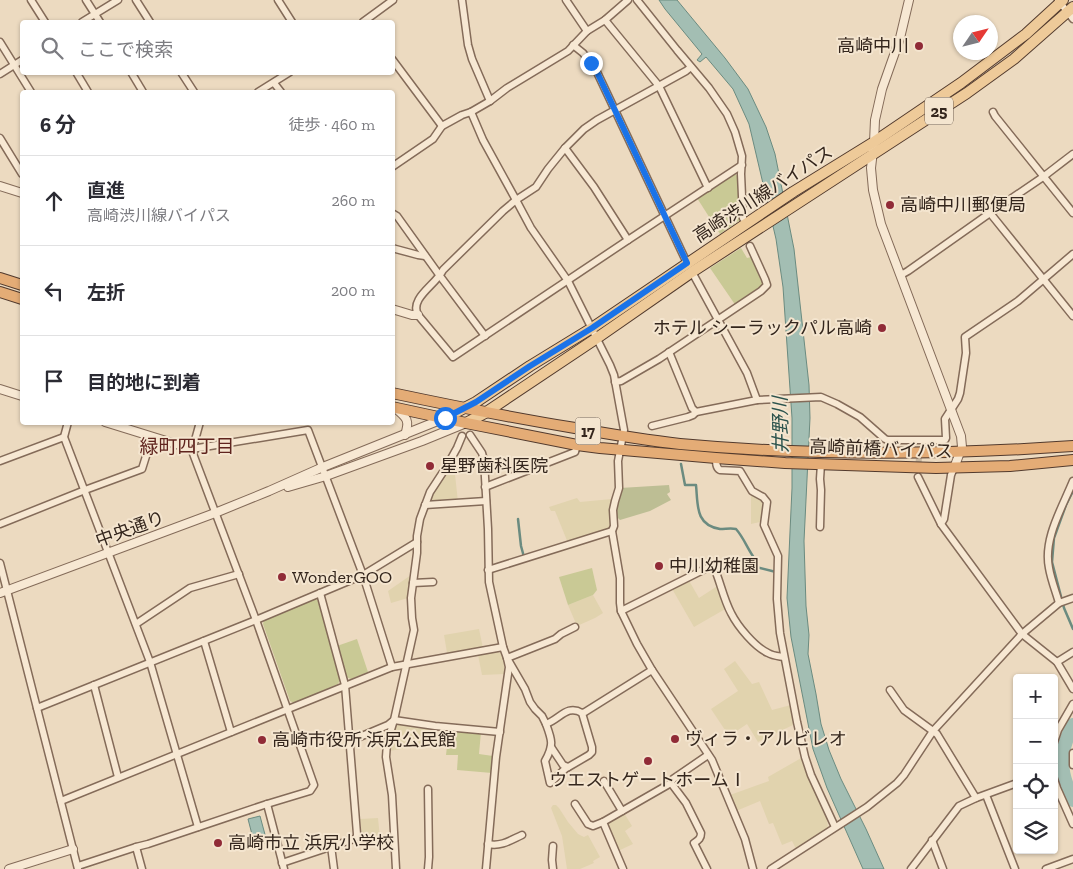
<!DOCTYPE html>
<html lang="ja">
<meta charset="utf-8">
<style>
body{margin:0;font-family:"Zilla Slab","Noto Sans JP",serif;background:#f2f2f3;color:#2b2b33}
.controls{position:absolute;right:15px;bottom:15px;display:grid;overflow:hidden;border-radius:5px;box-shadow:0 1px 4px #0004}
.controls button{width:45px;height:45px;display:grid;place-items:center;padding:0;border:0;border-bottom:1px solid #e1e1e2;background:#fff;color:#2b2b33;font:25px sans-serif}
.compass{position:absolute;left:953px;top:15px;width:45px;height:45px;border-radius:50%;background:#fff;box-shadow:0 1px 4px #0004;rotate:55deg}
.stop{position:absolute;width:15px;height:15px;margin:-11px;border:4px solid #1a73e8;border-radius:50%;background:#fff}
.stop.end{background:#1a73e8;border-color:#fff;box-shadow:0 1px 5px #0008}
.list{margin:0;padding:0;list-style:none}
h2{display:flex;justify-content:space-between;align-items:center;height:65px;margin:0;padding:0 20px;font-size:21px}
h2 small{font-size:16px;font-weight:400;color:#7c7c81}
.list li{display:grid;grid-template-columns:32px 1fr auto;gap:15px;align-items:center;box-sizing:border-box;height:90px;padding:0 20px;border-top:1px solid #e1e1e2}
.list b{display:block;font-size:19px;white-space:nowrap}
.list p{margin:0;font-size:16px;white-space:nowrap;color:#7c7c81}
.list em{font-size:16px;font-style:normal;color:#7c7c81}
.icon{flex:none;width:28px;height:28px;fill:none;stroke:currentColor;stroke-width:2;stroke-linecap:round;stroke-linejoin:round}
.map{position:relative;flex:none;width:1073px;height:869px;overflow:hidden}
.search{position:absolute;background:#fff;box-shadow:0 1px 4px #0004;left:20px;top:20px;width:375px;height:55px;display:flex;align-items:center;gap:12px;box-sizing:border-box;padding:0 18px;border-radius:5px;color:#7c7c81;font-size:19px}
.panel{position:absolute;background:#fff;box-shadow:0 1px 4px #0004;left:20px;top:90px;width:375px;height:335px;border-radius:5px}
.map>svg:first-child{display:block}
</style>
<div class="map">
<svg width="1073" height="869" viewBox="0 0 1073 869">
<rect width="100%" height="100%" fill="#ecdac0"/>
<!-- farmland -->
<g fill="#e1d3ae">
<polygon points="455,474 458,502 428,504 435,487 444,475"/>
<polygon points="751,494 763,500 765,503 760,522 751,524"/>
<polygon points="577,498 580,502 612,499 611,515 612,524 609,530 568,543 555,511 551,511 549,507"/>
<polygon points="411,575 408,598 391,603 388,591"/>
<polygon points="688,579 699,598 719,585 727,608 694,627 671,587"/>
<polygon points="593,595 603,613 595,618 577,626 568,605"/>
<polygon points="479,629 483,648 447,653 444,635"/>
<polygon points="498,652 502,654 503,659 505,674 482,675 478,655"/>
<polygon points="735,661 752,684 759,682 772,710 791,705 795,724 758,742 747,724 729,736 711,709 738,691 724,669"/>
<polygon points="398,723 429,727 427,745 389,751 391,740 396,724"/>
<polygon points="803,757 810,776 827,818 828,829 796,849 792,841 782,845 773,823 769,824 760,801 736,811 730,797 730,795 769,781 768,777"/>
<polygon points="553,805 556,805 559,808 568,822 578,834 584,837 588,835 600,857 593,861 594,863 580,869 567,869 562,836 551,808"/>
<polygon points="624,813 632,826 625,831 633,844 618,851 607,827 607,823"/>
<polygon points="378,818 380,838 362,840 360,819"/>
</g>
<!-- green -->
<g fill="#c9c995">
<polygon points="734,174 738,176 740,220 720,234 697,198"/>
<polygon points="741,248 747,258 751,257 763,285 759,290 736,306 710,268"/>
<polygon points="592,568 597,590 593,595 568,605 559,577"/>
<polygon points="315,598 318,601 340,680 338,684 294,703 290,701 263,624 264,620"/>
<polygon points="357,639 368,672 351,679 346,677 337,646"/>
<polygon points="449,729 481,732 479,754 493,756 492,773 457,770 458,755 446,755"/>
</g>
<!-- cemetery -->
<polygon fill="#bdbe94" points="669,485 670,492 667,494 671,500 650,511 620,520 615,515 616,502 620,488"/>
<!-- water -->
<g fill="#a3beb3" stroke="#6b8b80">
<polygon points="659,0 677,0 725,58 748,89 766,127 775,154 794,249 809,385 810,418 804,541 806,606 809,635 808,654 816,694 821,724 829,750 841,779 866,829 884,869 863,869 827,788 813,749 791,637 787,598 792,488 792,418 783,287 776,239 749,124 733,89 706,57 700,62 697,60 702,54 665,9"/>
<polygon points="260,816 267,842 255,846 248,819"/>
</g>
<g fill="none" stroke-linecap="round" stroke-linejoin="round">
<!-- stream -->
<g stroke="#6b8b80" stroke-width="2.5">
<path d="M681,464l4,21h11c2,20 -1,40 24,44 6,0 11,-1 16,0 8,9 12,21 19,30l-3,7 24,6"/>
<polyline points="1073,491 1066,505 1054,538 1052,562 1064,608 1073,629"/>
<polyline points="518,519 521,546 524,557"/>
</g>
<!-- river -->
<path stroke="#a3beb3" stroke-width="14" d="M1073,725c-15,29 -14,46 0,75"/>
<!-- minor-tunnel -->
<polyline stroke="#c7b69f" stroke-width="6" stroke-dasharray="6 3" stroke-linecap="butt" points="918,471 920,443"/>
<!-- minor casing -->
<g stroke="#846b59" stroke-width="9">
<g id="minor">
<polyline points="31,0 45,22"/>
<polyline points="86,0 100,22"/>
<polyline points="136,0 150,22"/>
<polyline points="278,0 292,22"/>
<polyline points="462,0 468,45 472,59 490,101"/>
<polyline points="566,0 587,31"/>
<polyline points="637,0 677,50 709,88 727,114 735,132 742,156 741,174 743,218"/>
<polyline points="1058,0 1073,19"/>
<polyline points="605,20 659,86 708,188"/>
<polyline points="82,22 118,0"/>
<polyline points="363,22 393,0"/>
<polyline points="0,42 31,92"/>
<polyline points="573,45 583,53 596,70 687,263"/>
<polyline points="392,59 442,126 462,115 471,112 490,101 507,88 568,51 587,31 605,20 628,0"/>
<path d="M691,67l-5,4 -89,49 -13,9 -19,19 -17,21 -12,18 -20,13 -13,11 -60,59c-7,15 -34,28 -25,45l35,42 175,-117 114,-75"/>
<polyline points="76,72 88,92"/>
<polyline points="131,72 143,92"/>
<polyline points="181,72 194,92"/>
<polyline points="0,74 22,60"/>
<polyline points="274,83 281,92"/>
<polyline points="258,92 290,72"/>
<polyline points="471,112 483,140 516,200 531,228 568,281 610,365 614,375 624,430 618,461 619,488 615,501 613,510 614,526 612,531 620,578 620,603 621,611 637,644 652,670 712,760 745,839 753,869"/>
<polyline points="993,112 995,116 1073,213"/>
<polyline points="0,138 22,174"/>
<polyline points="565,148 594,187 628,240"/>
<polyline points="392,167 433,139 442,126"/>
<polyline points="392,213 397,216 440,276 485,336"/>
<polyline points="990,213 1073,316"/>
<polyline points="392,248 418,255 425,256"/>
<polyline points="692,272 747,373 757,400"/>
<polyline points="901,275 908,271 990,213 1043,177 1073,154"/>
<polyline points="669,352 692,408 696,412 757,400 821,397 837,404 860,417 885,439 888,440 945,440 946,438 945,419 958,399 960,393 966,353 965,337 1018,301 1073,254"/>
<polyline points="615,382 621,381 659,359 761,291 767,285 765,279 750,246"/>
<polyline points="68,422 64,437 150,662 198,827"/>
<polyline points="652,426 688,417 693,415 696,412"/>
<polyline points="470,435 482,453 484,460 488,529 489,582 503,647 507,658 509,667 496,757 486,869"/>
<polyline points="192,449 308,430 363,575 392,667"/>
<path d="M716,458c0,5 0,10 4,12l20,1 12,20 11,6 4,5 -3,23 14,31 -1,43 3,34 17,89 8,35 6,18 24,52"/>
<polyline points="0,461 64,437"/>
<polyline points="954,468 951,475 944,519 941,524 1022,634 1057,662 1073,689"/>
<polyline points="918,477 941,524"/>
<polyline points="485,487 575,452 577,445"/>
<polyline points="425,505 486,501"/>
<polyline points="0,524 85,490 142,469 152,437"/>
<polyline points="820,527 821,490 820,479 821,464"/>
<polyline points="0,563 78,869"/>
<polyline points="488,570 612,531"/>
<polyline points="413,583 433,582"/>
<path d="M1059,603c-3,-11 -8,-23 -10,-35 -6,-29 13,-60 24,-87"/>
<path d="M621,611l92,-46c7,15 10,33 18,48 7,14 24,34 37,40 5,3 10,3 16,4"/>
<polyline points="136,624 190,588 239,574"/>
<path d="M575,627l-14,7 -6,5 -48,19 18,31 5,13 5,7 7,7 4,8c14,-5 21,-20 36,-11l3,-1 67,-42"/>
<polyline points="204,641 231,732"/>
<polyline points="1057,662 1073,652"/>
<polyline points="94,685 118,777"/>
<polyline points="890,690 904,710 937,734 976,798"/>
<polyline points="37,708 256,620 363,575 417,542"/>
<path d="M546,724c6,16 8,21 -1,37l5,22 15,-14 24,-14 3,-3v-5l-10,-34"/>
<polyline points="350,741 388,725 394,720 435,726 500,732"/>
<polyline points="1054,742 1058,730 1073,704"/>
<polyline points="551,747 563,765 568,767"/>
<polyline points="1073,753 1073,765"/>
<polyline points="1054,779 1057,788 1073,824"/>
<polyline points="604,781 622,811"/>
<polyline points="986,795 1015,869"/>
<polyline points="61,801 392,667 503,647"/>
<polyline points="267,804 284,869"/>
<polyline points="575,804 588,824 593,826 603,822"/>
<polyline points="932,840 943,869"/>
<path d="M488,844c13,3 23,-4 34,-9"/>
<polyline points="331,846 334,869"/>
<polyline points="136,847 142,869"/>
<polyline points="282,863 354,839 357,837 357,834 345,685 320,593"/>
<polyline points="78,866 136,847 148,844 267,804 310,791 314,785 256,620 192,451 200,422"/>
<polyline points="396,869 392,795 386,757 387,743 394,720 414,630 412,618 411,598 417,553 417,536 420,519 430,492 447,466 457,448 462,436"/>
<polyline points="428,869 429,857 428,789"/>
<polyline points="553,869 552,860 553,846"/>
<polyline points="623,869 603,822 671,783"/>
<path d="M707,869l-13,-26c5,-3 7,-5 7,-10l-15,-30 -15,-20 2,-4 35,-24"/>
<polyline points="771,869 867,807 897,783 904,775 933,731 1022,634 1059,603 1073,598"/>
<polyline points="911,869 959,806 976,798 1017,783"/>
<polyline points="1046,869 1073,859"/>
</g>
</g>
<!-- tertiary casing -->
<g stroke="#846b59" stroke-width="10">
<g id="tertiary">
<polyline points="909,0 900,38 882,89 875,120 874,142 871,168 873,190 881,224 961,436 962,447 954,468"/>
<polyline points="0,186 22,193"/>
<polyline points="392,309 412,315 418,315"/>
<polyline points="0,389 22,396"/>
<path d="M395,408c12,10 15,12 10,27"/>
<polyline points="105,422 192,449"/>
<polyline points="288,487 326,476 422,441 466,423"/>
<polyline points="0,593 215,513 269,491 323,467 445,418"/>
<polyline points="9,869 73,849"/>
</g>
</g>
<!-- primary casing -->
<g stroke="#523a2d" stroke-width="12">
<g id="primary">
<polyline points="445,418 476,402 530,366 592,328 793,192 874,142 961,83 1026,34 1063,0"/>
<polyline points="466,423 485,413 597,338 692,272 967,93 1014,59 1073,7"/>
</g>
</g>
<!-- trunk casing -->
<g stroke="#523a2d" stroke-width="12">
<g id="trunk">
<polyline points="0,278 22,285"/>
<polyline points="0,292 22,299"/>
<path d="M392,393c61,13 122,25 183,35 34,6 69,12 105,16 130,12 262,11 393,2"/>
<polyline points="392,407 466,423 577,445 600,448 716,458 785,463 936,468 1010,466 1073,460"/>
</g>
</g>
<!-- minor -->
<use href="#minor" stroke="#f7e8d3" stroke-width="6"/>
<!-- tertiary -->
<use href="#tertiary" stroke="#f7e8d3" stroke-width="8"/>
<!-- primary -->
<use href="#primary" stroke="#eeca99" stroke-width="10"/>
<!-- trunk -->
<use href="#trunk" stroke="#e4ac76" stroke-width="10"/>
</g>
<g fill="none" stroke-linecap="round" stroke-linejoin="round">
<!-- route -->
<polyline stroke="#1a73e8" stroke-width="6" points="445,418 476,402 530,366 592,328 687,263 596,70 591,63"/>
</g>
<!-- markers -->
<g fill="#902b37" stroke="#f4e5cf" stroke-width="2">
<circle cx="919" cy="46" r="5"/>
<circle cx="890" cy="205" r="5"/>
<circle cx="882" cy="328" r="5"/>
<circle cx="430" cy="466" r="5"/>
<circle cx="659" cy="566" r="5"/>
<circle cx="282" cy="577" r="5"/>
<circle cx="675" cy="739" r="5"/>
<circle cx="262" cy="740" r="5"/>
<circle cx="648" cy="761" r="5"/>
<circle cx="218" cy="843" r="5"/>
</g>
<g text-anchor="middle" stroke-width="4" stroke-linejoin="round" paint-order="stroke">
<!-- shield labels -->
<g fill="#f4e5cf" stroke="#6e5f52" stroke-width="1">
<rect x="925" y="97.5" width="28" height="27" rx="4"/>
<rect x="575.5" y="417.5" width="25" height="27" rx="4"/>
</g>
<g font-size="16" font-weight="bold" fill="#34261d">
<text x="939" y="117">25</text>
<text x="588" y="437">17</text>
</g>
<!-- poi labels -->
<g font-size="18" fill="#34261d" stroke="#f4e5cf" text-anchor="start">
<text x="909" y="52" text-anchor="end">高崎中川</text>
<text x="900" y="211">高崎中川郵便局</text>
<text x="872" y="334" text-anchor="end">ホテル シーラックパル高崎</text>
<text x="440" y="472">星野歯科医院</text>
<text x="669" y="572">中川幼稚園</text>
<text x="292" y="583">WonderGOO</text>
<text x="685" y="745">ヴィラ・アルビレオ</text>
<text x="272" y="746">高崎市役所 浜尻公民館</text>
<text x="648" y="786" text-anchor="middle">ウエストゲートホームⅠ</text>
<text x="228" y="849">高崎市立 浜尻小学校</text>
</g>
<!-- street labels -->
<g font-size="18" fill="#34261d" stroke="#f4e5cf">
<text transform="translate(763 194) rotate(-33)" y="6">高崎渋川線バイパス</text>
<text transform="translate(881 449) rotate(2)" y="6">高崎前橋バイパス</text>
<text transform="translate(130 529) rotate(-20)" y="6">中央通り</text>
</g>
<!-- water labels -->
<g font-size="19" font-style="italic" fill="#2c534d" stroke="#f4e5cf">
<text transform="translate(780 425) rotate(-91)" y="7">井野川</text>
</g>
<!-- neighbourhood labels -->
<g font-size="19" fill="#5f241e" stroke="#f4e5cf">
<text x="187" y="453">緑町四丁目</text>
</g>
</g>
</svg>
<div class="controls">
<button>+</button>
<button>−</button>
<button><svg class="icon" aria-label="locate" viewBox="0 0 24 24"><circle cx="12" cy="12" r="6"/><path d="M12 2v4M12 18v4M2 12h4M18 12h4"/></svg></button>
<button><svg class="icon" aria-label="layers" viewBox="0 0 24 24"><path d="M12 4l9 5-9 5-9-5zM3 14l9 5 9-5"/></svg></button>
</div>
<svg class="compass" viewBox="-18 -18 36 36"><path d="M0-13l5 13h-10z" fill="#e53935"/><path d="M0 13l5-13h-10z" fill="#7c7c81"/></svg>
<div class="stop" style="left:445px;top:418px"></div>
<div class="stop end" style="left:591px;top:63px"></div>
<div class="search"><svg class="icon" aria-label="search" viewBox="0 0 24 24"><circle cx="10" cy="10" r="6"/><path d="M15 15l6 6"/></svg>ここで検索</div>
<section class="panel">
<h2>6 分<small>徒歩 · 460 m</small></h2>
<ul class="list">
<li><svg class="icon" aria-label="ahead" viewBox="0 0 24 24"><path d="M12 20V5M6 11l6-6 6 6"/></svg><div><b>直進</b><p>高崎渋川線バイパス</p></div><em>260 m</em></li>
<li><svg class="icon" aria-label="left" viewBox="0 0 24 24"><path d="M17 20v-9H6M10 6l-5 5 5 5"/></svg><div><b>左折</b></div><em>200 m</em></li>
<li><svg class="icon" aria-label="arrive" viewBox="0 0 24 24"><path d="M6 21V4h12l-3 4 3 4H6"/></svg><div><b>目的地に到着</b></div></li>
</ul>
</section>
</div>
